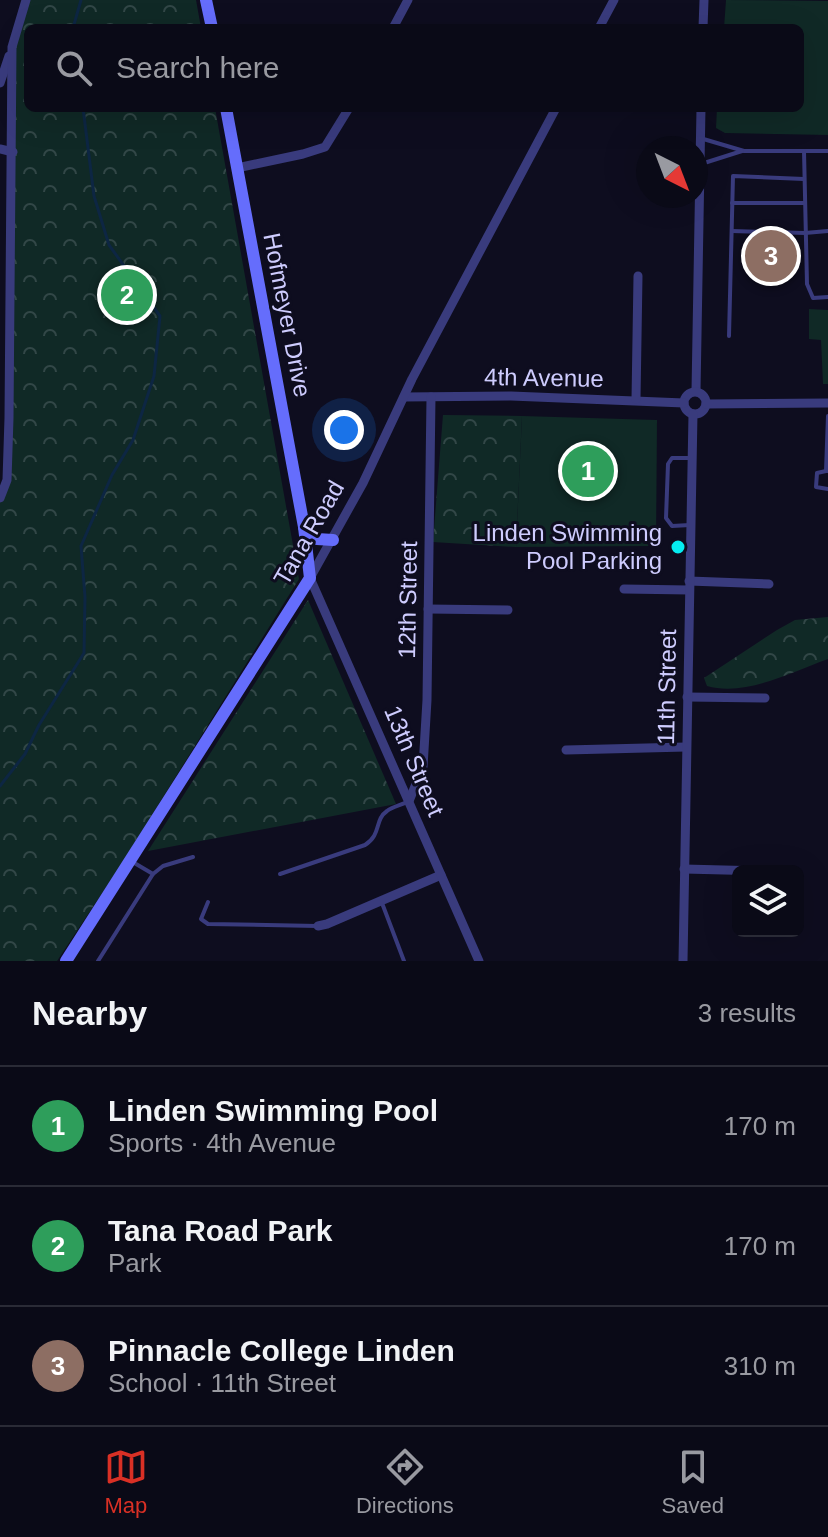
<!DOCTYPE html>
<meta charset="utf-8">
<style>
body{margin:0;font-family:Arial,sans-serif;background:#181824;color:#f1f3f6}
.controls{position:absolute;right:24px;bottom:24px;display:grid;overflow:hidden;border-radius:12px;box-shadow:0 8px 32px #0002}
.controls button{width:72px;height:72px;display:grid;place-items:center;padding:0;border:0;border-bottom:2px solid #2a2b36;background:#0a0a17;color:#f1f3f6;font:40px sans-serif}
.compass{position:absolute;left:636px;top:136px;width:72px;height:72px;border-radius:50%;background:#0a0a17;box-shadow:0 8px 32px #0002;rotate:138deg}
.you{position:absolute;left:344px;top:430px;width:28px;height:28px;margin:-20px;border:6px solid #fff;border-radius:50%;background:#1a73e8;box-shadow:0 0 0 12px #1a73e833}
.badge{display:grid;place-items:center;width:52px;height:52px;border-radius:50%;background:#d93025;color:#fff;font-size:26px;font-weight:700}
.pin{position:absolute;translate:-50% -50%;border:4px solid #fff;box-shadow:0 2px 8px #0006}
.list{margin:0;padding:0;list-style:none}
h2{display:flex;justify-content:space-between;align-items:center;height:104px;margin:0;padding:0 32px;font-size:34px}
h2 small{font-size:26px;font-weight:400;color:#999aa1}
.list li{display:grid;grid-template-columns:52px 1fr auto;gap:24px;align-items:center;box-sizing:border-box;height:120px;padding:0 32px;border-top:2px solid #2a2b36}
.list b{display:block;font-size:30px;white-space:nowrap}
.list p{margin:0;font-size:26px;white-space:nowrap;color:#999aa1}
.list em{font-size:26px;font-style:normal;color:#999aa1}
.icon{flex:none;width:44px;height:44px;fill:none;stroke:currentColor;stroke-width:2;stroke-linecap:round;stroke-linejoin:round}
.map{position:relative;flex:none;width:828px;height:961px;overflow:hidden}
.search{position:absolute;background:#0a0a17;box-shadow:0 8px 32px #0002;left:24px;right:24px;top:24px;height:88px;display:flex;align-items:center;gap:20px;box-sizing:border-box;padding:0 28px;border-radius:12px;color:#999aa1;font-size:30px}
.sheet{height:464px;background:#0a0a17}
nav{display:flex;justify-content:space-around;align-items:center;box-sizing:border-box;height:112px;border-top:2px solid #2a2b36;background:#0a0a17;font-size:22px;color:#999aa1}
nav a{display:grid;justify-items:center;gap:4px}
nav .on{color:#d93025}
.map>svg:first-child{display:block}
</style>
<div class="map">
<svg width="828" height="961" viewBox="0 0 828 961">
<defs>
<pattern id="park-crowns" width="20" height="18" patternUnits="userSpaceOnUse" patternTransform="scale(2)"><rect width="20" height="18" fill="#102926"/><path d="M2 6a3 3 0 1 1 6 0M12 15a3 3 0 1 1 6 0" fill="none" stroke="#324747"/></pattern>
</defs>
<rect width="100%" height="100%" fill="#0e0d1f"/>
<!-- park -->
<g fill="url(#park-crowns)">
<polygon points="25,0 196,0 201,28 28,28 28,108 215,108 299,579 120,866 57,961 0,961 0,491 5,482 8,49"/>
<polygon points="443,415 522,416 516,547 433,542"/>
<polygon points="308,600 396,804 148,851"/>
<path d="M828,617v42c-37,13 -82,38 -121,27l-3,-8 73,-48 18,-10z"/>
</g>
<!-- pitch -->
<g fill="#102926">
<polygon points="726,0 828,1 828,135 725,133 716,128 717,108 800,108 800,28 724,28"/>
<polygon points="809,309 828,310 828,384 823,384 821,340 809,339"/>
<polygon points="522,416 657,420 656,546 516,547"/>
</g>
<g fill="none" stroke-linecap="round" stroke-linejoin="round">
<!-- stream -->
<g stroke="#0d2643" stroke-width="3">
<polyline points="73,28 81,0"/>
<polyline points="0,786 25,754 39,725 84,653 85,597 81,546 112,475 133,440 154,376 160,316 109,245 94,196 83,108"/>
</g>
<!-- lane -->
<g stroke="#393b7d" stroke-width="4">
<polyline points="700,138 744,151 828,151"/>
<polyline points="804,151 807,284 813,298 828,297"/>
<polyline points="701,164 742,151"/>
<polyline points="732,203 804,203"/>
<polyline points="732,231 805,233 828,231"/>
<polyline points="729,336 733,176 804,179"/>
<polyline points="828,416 826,471 828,471"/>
<polyline points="826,471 817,473 816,487 828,489"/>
<polyline points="690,525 672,526 666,518 668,464 672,458 691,458"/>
<polyline points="131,861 153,874"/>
<path d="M280,874l85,-29c17,-11 9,-25 22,-34 5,-4 14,-6 20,-9"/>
<polyline points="208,902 201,919 208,924 318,926"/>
<polyline points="382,903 404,961"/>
<polyline points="98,961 153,874 163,866 193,857"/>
</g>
<!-- street -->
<g stroke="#393b7d" stroke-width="9">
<polyline points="393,28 408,0"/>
<polyline points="599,28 614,0"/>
<polyline points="703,28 704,0"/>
<polyline points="0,83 9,56"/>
<polyline points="0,149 13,152"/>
<polyline points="237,168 303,154 325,147 349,108"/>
<polyline points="696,391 701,108"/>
<circle cx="695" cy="403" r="11"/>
<polyline points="404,397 511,396 684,403"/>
<polyline points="636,399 638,276"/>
<polyline points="706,404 828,403"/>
<polyline points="0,498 7,480 9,418 12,47 26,0"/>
<polyline points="689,581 769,584"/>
<polyline points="624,589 689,590"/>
<polyline points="428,609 508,610"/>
<polyline points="687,697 765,698"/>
<polyline points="566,750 686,747"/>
<polyline points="409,801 423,767 427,700 431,397"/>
<polyline points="684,869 764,871"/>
<polyline points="318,926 327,924 441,875"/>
<polyline points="479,961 310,578 363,483 412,379 556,108"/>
<polyline points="683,961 693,414"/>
</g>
<!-- secondary -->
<g stroke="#656dfc" stroke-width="12">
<polyline points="206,0 212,28"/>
<polyline points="304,527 317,539 333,540"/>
<polyline points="66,961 310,578 304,527 226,108"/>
</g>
</g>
<!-- markers -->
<circle fill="#05ecf1" stroke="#0e0d1f" stroke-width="3" cx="678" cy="547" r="8"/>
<g text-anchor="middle" stroke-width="6" stroke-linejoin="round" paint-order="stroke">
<!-- street labels -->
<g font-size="24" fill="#ceccfe" stroke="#0e0d1f">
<text transform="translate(287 315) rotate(79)" y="8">Hofmeyer Drive</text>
<text transform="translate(544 378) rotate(1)" y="8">4th Avenue</text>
<text transform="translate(309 533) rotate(-60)" y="8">Tana Road</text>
<text transform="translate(408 600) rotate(-89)" y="8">12th Street</text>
<text transform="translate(667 687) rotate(-89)" y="8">11th Street</text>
<text transform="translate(414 761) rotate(67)" y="8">13th Street</text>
</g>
<!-- poi labels -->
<g font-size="24" fill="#ceccfe" stroke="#0e0d1f" text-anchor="end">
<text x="662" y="541">Linden Swimming<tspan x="662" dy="28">Pool Parking</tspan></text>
</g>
</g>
</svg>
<div class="controls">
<button><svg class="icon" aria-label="layers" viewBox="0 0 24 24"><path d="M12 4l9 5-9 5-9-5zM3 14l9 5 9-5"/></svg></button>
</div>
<svg class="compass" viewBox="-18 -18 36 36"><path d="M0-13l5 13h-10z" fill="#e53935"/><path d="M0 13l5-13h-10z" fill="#999aa1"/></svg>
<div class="you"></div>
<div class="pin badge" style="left:588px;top:471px;background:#2e9e5b">1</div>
<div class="pin badge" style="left:127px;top:295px;background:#2e9e5b">2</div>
<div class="pin badge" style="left:771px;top:256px;background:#8d6e63">3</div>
<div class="search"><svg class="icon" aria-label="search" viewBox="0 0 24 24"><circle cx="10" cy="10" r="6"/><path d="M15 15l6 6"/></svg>Search here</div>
</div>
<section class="sheet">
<h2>Nearby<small>3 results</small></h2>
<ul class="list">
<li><span class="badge" style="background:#2e9e5b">1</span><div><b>Linden Swimming Pool</b><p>Sports · 4th Avenue</p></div><em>170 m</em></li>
<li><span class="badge" style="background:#2e9e5b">2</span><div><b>Tana Road Park</b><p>Park</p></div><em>170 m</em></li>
<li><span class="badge" style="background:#8d6e63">3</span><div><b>Pinnacle College Linden</b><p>School · 11th Street</p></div><em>310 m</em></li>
</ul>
</section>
<nav>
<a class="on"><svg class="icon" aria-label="map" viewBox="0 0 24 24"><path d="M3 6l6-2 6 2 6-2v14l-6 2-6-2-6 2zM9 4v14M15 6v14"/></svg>Map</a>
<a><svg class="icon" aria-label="directions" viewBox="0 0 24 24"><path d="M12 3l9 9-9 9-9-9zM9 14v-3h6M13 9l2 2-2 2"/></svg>Directions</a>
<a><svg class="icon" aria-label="saved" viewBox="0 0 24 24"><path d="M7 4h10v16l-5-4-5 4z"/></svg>Saved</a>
</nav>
